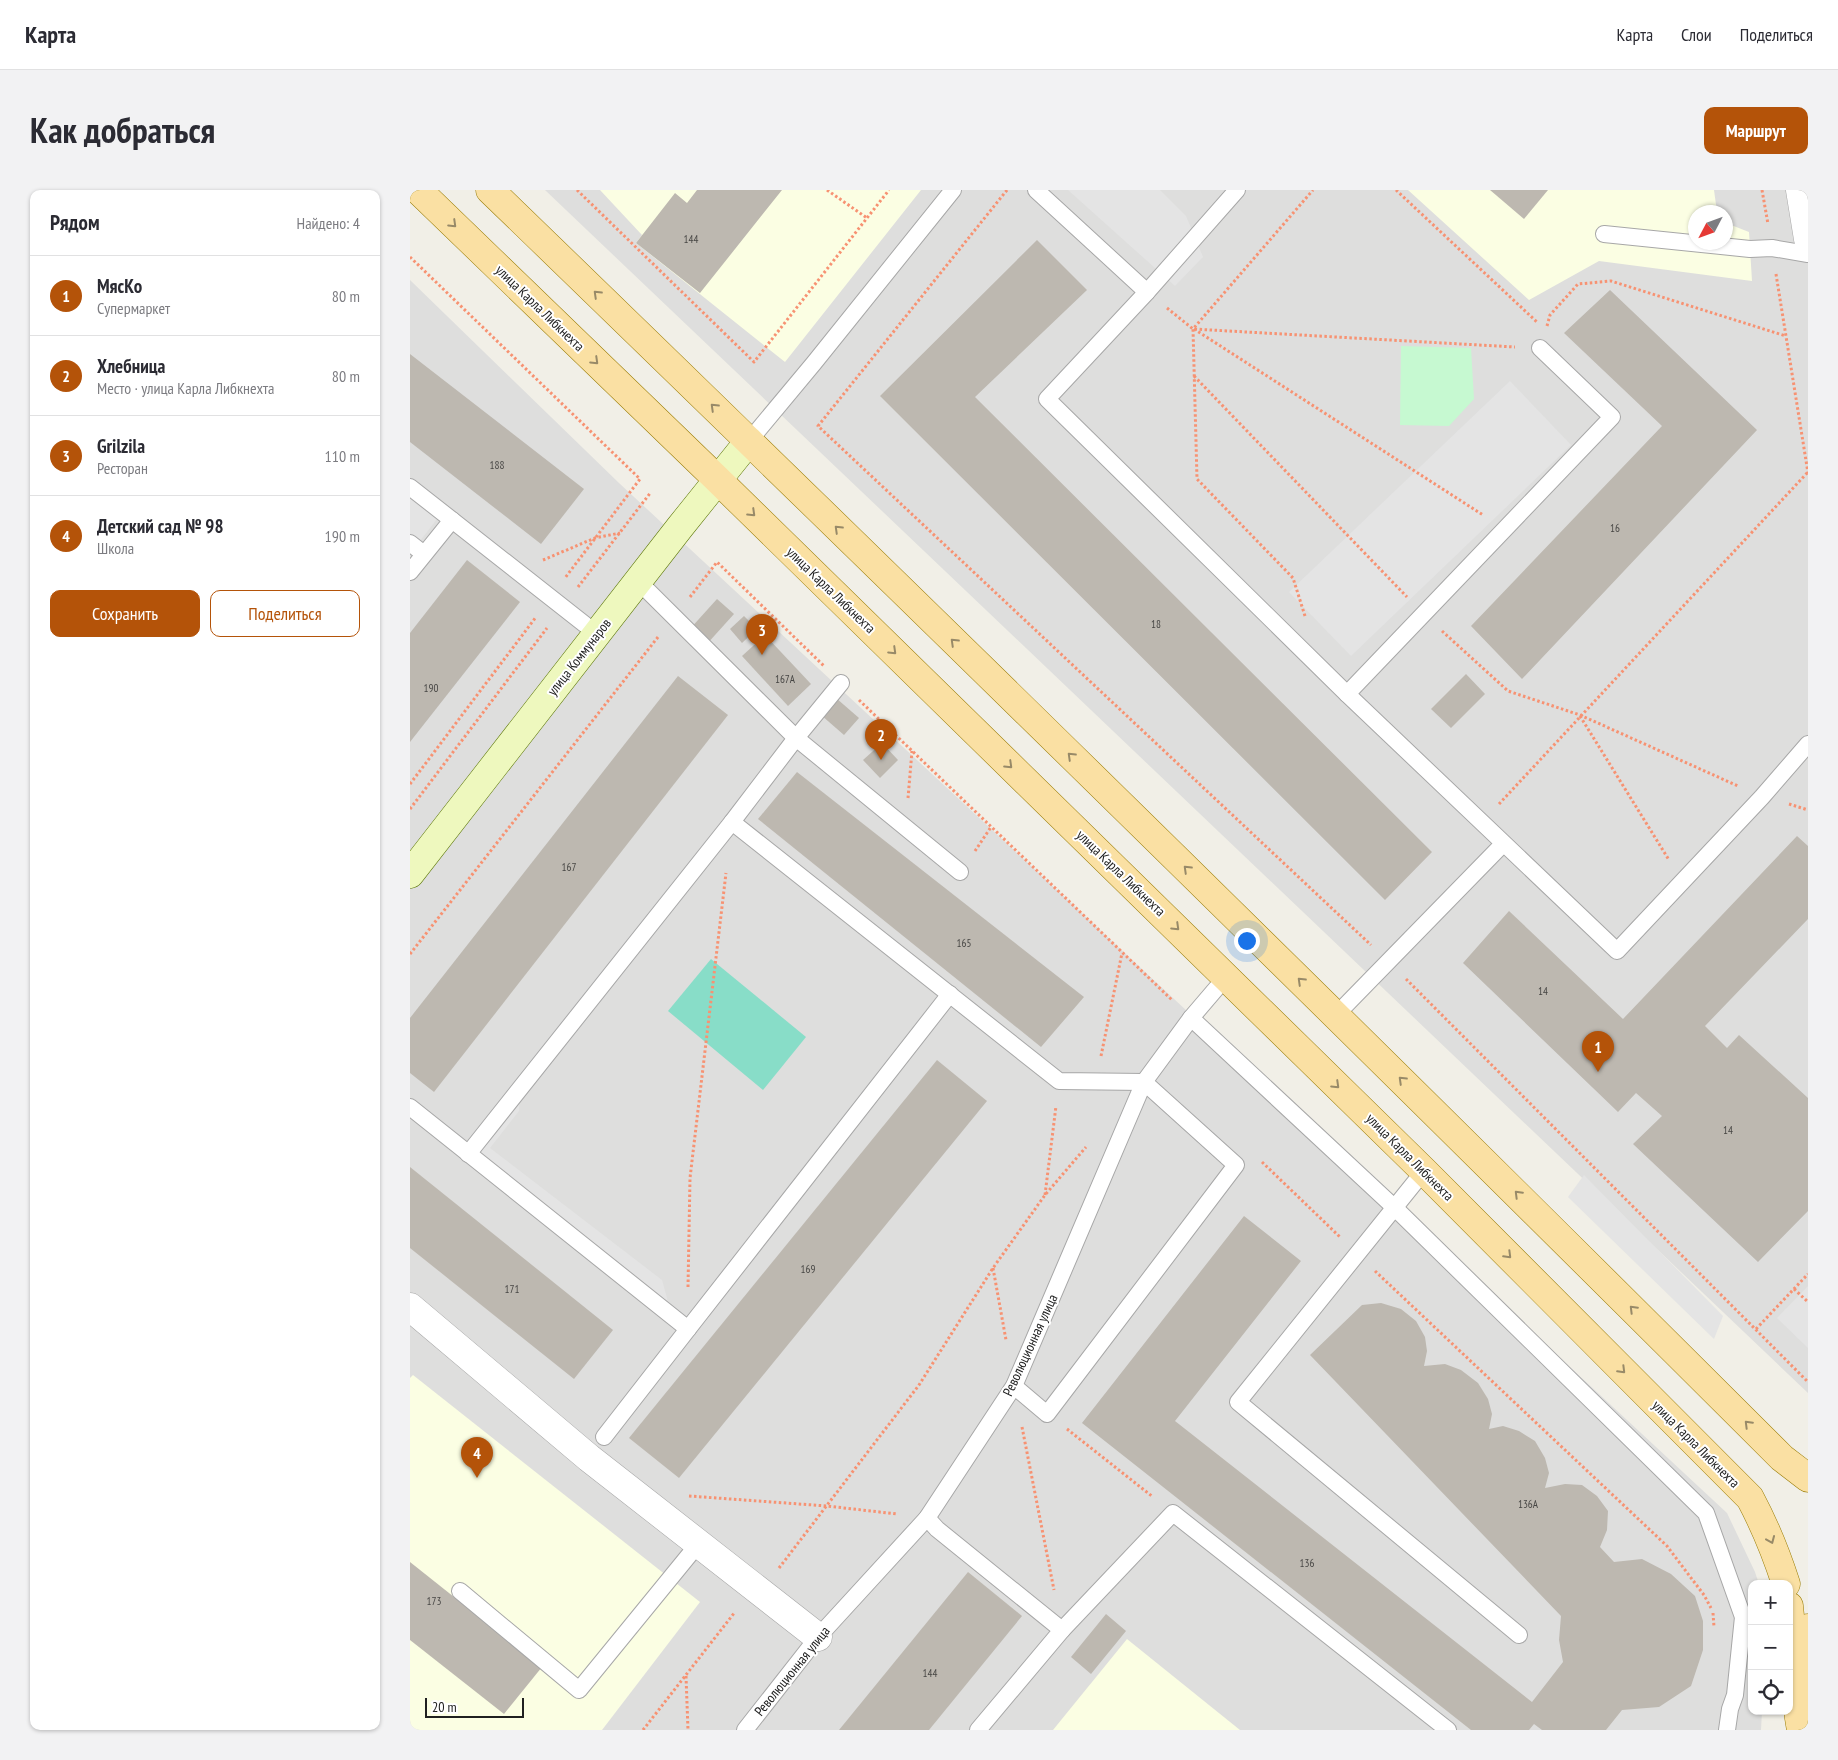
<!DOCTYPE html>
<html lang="ru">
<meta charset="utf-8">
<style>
body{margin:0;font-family:"PT Sans Narrow",sans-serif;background:#f2f2f3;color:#2b2b33}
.controls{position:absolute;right:15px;bottom:15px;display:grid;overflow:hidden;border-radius:10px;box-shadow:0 1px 4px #0004}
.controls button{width:45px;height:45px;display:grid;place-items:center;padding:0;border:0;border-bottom:1px solid #e1e1e2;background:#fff;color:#2b2b33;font:25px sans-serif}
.compass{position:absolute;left:1278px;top:15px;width:45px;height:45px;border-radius:50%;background:#fff;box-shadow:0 1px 4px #0004;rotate:229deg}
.scale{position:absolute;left:15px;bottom:12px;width:99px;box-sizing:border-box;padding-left:5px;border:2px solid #202020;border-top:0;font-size:14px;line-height:18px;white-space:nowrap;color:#202020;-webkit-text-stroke:4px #fff;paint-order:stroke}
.you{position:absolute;left:836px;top:750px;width:18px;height:18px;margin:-12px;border:4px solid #fff;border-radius:50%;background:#1a73e8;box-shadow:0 0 0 8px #1a73e833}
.badge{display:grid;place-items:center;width:32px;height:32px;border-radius:50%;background:#b45309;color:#fff;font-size:16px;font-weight:700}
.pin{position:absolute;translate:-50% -41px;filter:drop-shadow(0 1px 2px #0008)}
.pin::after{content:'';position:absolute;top:26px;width:18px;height:15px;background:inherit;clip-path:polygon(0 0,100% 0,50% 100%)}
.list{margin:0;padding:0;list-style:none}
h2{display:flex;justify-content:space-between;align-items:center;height:65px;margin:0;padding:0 20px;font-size:21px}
h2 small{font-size:16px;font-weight:400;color:#7c7c81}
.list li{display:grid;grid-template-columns:32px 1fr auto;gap:15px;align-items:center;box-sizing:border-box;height:80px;padding:0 20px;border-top:1px solid #e1e1e2}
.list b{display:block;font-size:19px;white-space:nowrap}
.list p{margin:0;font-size:16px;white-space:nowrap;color:#7c7c81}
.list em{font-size:16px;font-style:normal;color:#7c7c81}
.actions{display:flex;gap:10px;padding:15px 20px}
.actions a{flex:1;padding:11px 0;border:1px solid #b45309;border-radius:10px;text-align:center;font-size:18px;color:#b45309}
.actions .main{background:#b45309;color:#fff}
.icon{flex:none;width:28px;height:28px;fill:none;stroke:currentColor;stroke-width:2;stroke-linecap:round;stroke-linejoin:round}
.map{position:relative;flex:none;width:1398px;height:1540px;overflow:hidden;border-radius:10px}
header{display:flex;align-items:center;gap:30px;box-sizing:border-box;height:70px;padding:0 25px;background:#fff;border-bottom:1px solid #e1e1e2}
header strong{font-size:24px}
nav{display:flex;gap:28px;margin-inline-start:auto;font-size:18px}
.intro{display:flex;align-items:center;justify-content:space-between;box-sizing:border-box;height:120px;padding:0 30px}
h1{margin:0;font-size:35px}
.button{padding:12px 22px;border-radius:10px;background:#b45309;color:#fff;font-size:18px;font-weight:700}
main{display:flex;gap:30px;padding:0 30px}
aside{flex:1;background:#fff;border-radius:10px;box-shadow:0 1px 4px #0004}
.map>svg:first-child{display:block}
</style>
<header>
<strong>Карта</strong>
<nav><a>Карта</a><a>Слои</a><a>Поделиться</a></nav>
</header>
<div class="intro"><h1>Как добраться</h1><a class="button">Маршрут</a></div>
<main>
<aside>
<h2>Рядом<small>Найдено: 4</small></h2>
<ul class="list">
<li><span class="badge">1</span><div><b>МясКо</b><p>Супермаркет</p></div><em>80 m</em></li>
<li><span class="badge">2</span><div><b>Хлебница</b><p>Место · улица Карла Либкнехта</p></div><em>80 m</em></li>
<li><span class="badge">3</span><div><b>Grilzila</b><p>Ресторан</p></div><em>110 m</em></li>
<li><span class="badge">4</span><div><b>Детский сад № 98</b><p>Школа</p></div><em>190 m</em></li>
</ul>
<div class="actions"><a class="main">Сохранить</a><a>Поделиться</a></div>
</aside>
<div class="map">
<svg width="1398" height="1540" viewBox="0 0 1398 1540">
<rect width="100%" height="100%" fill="#f1efe7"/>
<!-- residential -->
<g fill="#dededd" fill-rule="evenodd">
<path d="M135,0h1263v1203zM1286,22h30v30h-30z"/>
<polygon points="0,90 209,293 1317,1323 1345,1382 1349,1394 1342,1394 1342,1521 1352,1521 1351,1540 0,1540"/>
</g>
<!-- education -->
<g fill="#fbfee3">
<polygon points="190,0 511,0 375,172 226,53 232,45"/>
<polygon points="998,0 1304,0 1307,22 1286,22 1286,52 1316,52 1316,33 1339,42 1342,91 1189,71 1119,110"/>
<polygon points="3,1185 290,1412 192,1540 0,1540 0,1188"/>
<polygon points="717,1449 830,1540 643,1540"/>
</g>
<!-- park -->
<polygon fill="#c6f9d1" points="991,156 1061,158 1064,209 1039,236 990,235"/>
<!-- pitch -->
<polygon fill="#88ddc8" points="301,769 396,847 353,900 258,821"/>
<!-- parking -->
<g fill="#e4e4e4">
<polygon points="658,0 750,0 776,26 793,67 765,96"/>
<polygon points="1100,191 1161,255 941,466 879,402"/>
<polygon points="0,308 27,329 0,364"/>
<polygon points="110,899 109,921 80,958 252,1090 257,1108 258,1124 58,964"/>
<polygon points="1174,985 1313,1126 1304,1149 1158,1007"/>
<polygon points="1398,1096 1398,1158 1367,1128"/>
</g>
<!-- building -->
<g fill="#bdb8b0">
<polygon points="287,0 372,0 290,103 226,53 265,3 277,13"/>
<polygon points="1080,0 1138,0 1114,29"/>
<polygon points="627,50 677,100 565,207 1022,662 975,710 470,206"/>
<polygon points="1200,100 1347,240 1112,489 1061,436 1252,236 1154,143"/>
<polygon points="0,164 174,299 131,354 0,252"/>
<polygon points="57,370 110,412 0,552 0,443"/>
<polygon points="307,409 324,424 296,455 279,440"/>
<polygon points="334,426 347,439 332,453 320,439"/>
<polygon points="355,445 401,494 378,516 332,466"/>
<polygon points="1056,484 1075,504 1041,538 1021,519"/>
<polygon points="268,486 318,525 24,902 0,883 0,828"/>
<polygon points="426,508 449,528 434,545 411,525"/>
<polygon points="472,553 488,570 470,588 453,570"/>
<polygon points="387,582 674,807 631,857 348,629"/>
<polygon points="1387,646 1398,656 1398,729 1295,836 1317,858 1329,845 1398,908 1398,1021 1348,1072 1223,954 1252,926 1226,903 1208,922 1053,773 1099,721 1213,829"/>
<polygon points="527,870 577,911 269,1288 219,1248"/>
<polygon points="0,977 203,1140 164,1189 0,1058"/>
<polygon points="834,1026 891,1071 765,1231 1122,1512 1153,1472 1149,1450 1151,1426 900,1165 952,1115 971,1113 991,1119 1006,1131 1015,1147 1017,1161 1014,1176 1035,1174 1051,1180 1068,1193 1078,1209 1082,1224 1079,1239 1093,1236 1109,1241 1125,1251 1135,1268 1139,1283 1135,1298 1155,1294 1172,1295 1187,1306 1198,1321 1197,1340 1190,1357 1204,1372 1232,1369 1261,1384 1285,1406 1293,1431 1293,1460 1281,1496 1249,1517 1212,1520 1196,1540 1132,1540 1124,1534 1119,1540 1061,1540 672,1233"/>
<polygon points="0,1372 132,1477 94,1524 0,1450"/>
<polygon points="558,1382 612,1426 519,1540 429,1540"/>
<polygon points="696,1424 716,1441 681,1484 661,1467"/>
</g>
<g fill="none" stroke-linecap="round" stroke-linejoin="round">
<!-- lane casing -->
<g stroke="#a7a7a7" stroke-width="18">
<g id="lane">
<polyline points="626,0 737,102 637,209 937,504 1207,761 1352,607 1398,554"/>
<polyline points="1194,44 1340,59 1362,58 1398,64"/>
<polyline points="737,102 827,0"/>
<polyline points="339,251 404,173 543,0"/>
<polyline points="0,297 187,444"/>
<polyline points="0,353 14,364"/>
<polyline points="0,382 42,330"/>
<polyline points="228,391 386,548 550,682"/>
<polyline points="431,493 386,548 322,632 649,891 734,892 826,975 637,1224 604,1196"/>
<polyline points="937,504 1202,227 1130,158"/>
<polyline points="926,825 1093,654"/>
<polyline points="781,828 985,1018 1296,1323 1333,1427 1325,1505 1320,1519 1317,1540"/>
<polyline points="0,917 278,1139 540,804"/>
<polyline points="58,964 322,632"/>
<polyline points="1014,981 828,1212 1109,1445"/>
<polyline points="194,1247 278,1139"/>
<polyline points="517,1328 527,1339 652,1440 568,1540"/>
<polyline points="50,1401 169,1500 289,1353"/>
<polyline points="652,1440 763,1323 1038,1540"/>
<polyline points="335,1540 408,1447 517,1328 604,1196 734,892 781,828 816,787"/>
</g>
</g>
<!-- street casing -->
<g stroke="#a7a7a7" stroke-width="29">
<g id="street">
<polyline points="1390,0 1398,49"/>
<polyline points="0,1117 179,1268 408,1447"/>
</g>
</g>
<!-- secondary casing -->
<g stroke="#5c7708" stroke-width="29">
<polyline id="secondary" points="0,684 270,337 339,251"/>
</g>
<!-- primary casing -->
<g stroke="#997c04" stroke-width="29">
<g id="primary">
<path d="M8,0l299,289 707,692 326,327c15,28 26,55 36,86"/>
<path d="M80,0c434,420 865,842 1292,1268l26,20"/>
<polyline points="1379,1416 1384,1467"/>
<path d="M1391,1540c-7,-37 -6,-67 7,-102"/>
</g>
</g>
<!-- path -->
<g stroke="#f79272" stroke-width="3" stroke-dasharray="2.5 2.5" stroke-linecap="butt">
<polyline points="167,0 344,172 479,0"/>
<polyline points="417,0 457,28"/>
<polyline points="597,0 408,236 961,755"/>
<polyline points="986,0 1128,133"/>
<polyline points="1352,0 1358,34"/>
<polyline points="0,67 230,289 155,388"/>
<polyline points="1366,84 1398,283"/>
<polyline points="757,118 783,139 1105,157"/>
<polyline points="1137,136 1140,125 1168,94 1201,91 1376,146"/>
<polyline points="784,139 1073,325"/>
<polyline points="784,186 997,407"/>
<polyline points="133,370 185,348 210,343"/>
<polyline points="168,397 241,302"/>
<polyline points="280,407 307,372 414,476"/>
<polyline points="895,426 883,388 787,289 783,139 903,0"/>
<polyline points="1032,441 1098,501 1170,525 1328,596"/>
<polyline points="449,510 762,810"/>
<polyline points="1170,526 1259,670"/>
<polyline points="0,594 126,427"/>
<polyline points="498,608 502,561"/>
<polyline points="1089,614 1398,282"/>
<polyline points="1379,614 1398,620"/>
<polyline points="0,619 137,438"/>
<polyline points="565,661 581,637"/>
<polyline points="0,764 248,447"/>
<polyline points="996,789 1398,1192"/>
<polyline points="691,866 712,763"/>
<polyline points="852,972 930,1047"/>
<polyline points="635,1005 646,916"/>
<polyline points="583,1078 596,1150"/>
<polyline points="965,1081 1257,1356 1294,1405 1301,1418"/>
<polyline points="278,1097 280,988 316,683"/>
<polyline points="1384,1099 1398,1112"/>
<polyline points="1346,1139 1398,1084"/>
<polyline points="612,1237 644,1400"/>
<polyline points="657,1239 743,1307"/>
<polyline points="279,1306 417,1316 487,1324"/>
<polyline points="369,1378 509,1195 583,1078 635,1005 676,957"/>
<polyline points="1303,1423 1304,1437"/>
<polyline points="276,1486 278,1540"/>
<polyline points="233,1540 325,1422"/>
</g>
<!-- lane -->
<use href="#lane" stroke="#fff" stroke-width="16"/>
<!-- street -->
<use href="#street" stroke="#fff" stroke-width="28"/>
<!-- secondary -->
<use href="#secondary" stroke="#eef8be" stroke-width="28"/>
<!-- primary -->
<use href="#primary" stroke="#fae0a3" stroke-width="28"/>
</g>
<!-- one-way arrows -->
<defs><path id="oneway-chevron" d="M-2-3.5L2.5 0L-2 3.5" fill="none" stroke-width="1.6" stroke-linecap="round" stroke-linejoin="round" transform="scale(1.25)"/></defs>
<g stroke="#988a68">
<use href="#oneway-chevron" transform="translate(43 34) rotate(44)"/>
<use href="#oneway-chevron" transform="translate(187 104) rotate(-136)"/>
<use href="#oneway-chevron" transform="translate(185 171) rotate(44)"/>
<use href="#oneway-chevron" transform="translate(304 217) rotate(-136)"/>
<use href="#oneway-chevron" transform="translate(342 323) rotate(44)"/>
<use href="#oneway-chevron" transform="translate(428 339) rotate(-136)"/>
<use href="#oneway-chevron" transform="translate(544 452) rotate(-136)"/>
<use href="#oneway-chevron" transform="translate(483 461) rotate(44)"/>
<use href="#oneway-chevron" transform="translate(661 566) rotate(-136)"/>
<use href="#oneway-chevron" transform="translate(599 575) rotate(44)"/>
<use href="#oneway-chevron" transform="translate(777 679) rotate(-136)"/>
<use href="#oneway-chevron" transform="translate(766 737) rotate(44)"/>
<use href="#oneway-chevron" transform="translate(891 791) rotate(-136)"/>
<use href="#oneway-chevron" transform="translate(992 890) rotate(-136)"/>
<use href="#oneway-chevron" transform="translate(926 895) rotate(44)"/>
<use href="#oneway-chevron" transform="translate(1108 1004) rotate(-135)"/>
<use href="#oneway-chevron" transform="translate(1098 1065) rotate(45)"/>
<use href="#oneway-chevron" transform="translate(1223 1119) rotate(-135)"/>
<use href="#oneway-chevron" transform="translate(1212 1180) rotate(45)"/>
<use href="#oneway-chevron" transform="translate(1338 1234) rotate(-135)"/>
<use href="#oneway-chevron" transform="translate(1361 1350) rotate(67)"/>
</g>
<g text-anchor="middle" stroke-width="4" stroke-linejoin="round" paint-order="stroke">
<!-- number labels -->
<g font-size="11" fill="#474644">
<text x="281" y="53">144</text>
<text x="87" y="279">188</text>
<text x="1205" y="342">16</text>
<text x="746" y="438">18</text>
<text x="375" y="493">167А</text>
<text x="21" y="502">190</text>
<text x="159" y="681">167</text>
<text x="554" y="757">165</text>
<text x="1133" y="805">14</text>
<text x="1318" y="944">14</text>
<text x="398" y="1083">169</text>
<text x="102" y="1103">171</text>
<text x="1118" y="1318">136А</text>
<text x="897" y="1377">136</text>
<text x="24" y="1415">173</text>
<text x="520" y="1487">144</text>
</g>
<!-- street labels -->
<g font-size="14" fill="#202020" stroke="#fff">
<text transform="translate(130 118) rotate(44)" y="5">улица Карла Либкнехта</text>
<text transform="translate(421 400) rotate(44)" y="5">улица Карла Либкнехта</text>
<text transform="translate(169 467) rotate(-52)" y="5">улица Коммунаров</text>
<text transform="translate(711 683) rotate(44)" y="5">улица Карла Либкнехта</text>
<text transform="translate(1000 967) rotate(45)" y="5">улица Карла Либкнехта</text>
<text transform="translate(620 1155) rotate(-65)" y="5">Революционная улица</text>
<text transform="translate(1286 1254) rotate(45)" y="5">улица Карла Либкнехта</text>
<text transform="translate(382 1481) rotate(-51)" y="5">Революционная улица</text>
</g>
</g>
</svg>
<div class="controls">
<button>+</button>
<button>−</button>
<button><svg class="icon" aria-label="locate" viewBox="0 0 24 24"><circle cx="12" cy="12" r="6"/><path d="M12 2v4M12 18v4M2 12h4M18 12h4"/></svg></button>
</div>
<svg class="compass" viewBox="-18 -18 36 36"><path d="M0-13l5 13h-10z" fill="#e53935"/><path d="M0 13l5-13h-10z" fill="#7c7c81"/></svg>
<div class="scale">20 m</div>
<div class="you"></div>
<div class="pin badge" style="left:1188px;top:882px">1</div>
<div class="pin badge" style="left:471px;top:570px">2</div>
<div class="pin badge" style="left:352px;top:465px">3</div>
<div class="pin badge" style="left:67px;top:1288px">4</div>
</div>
</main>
